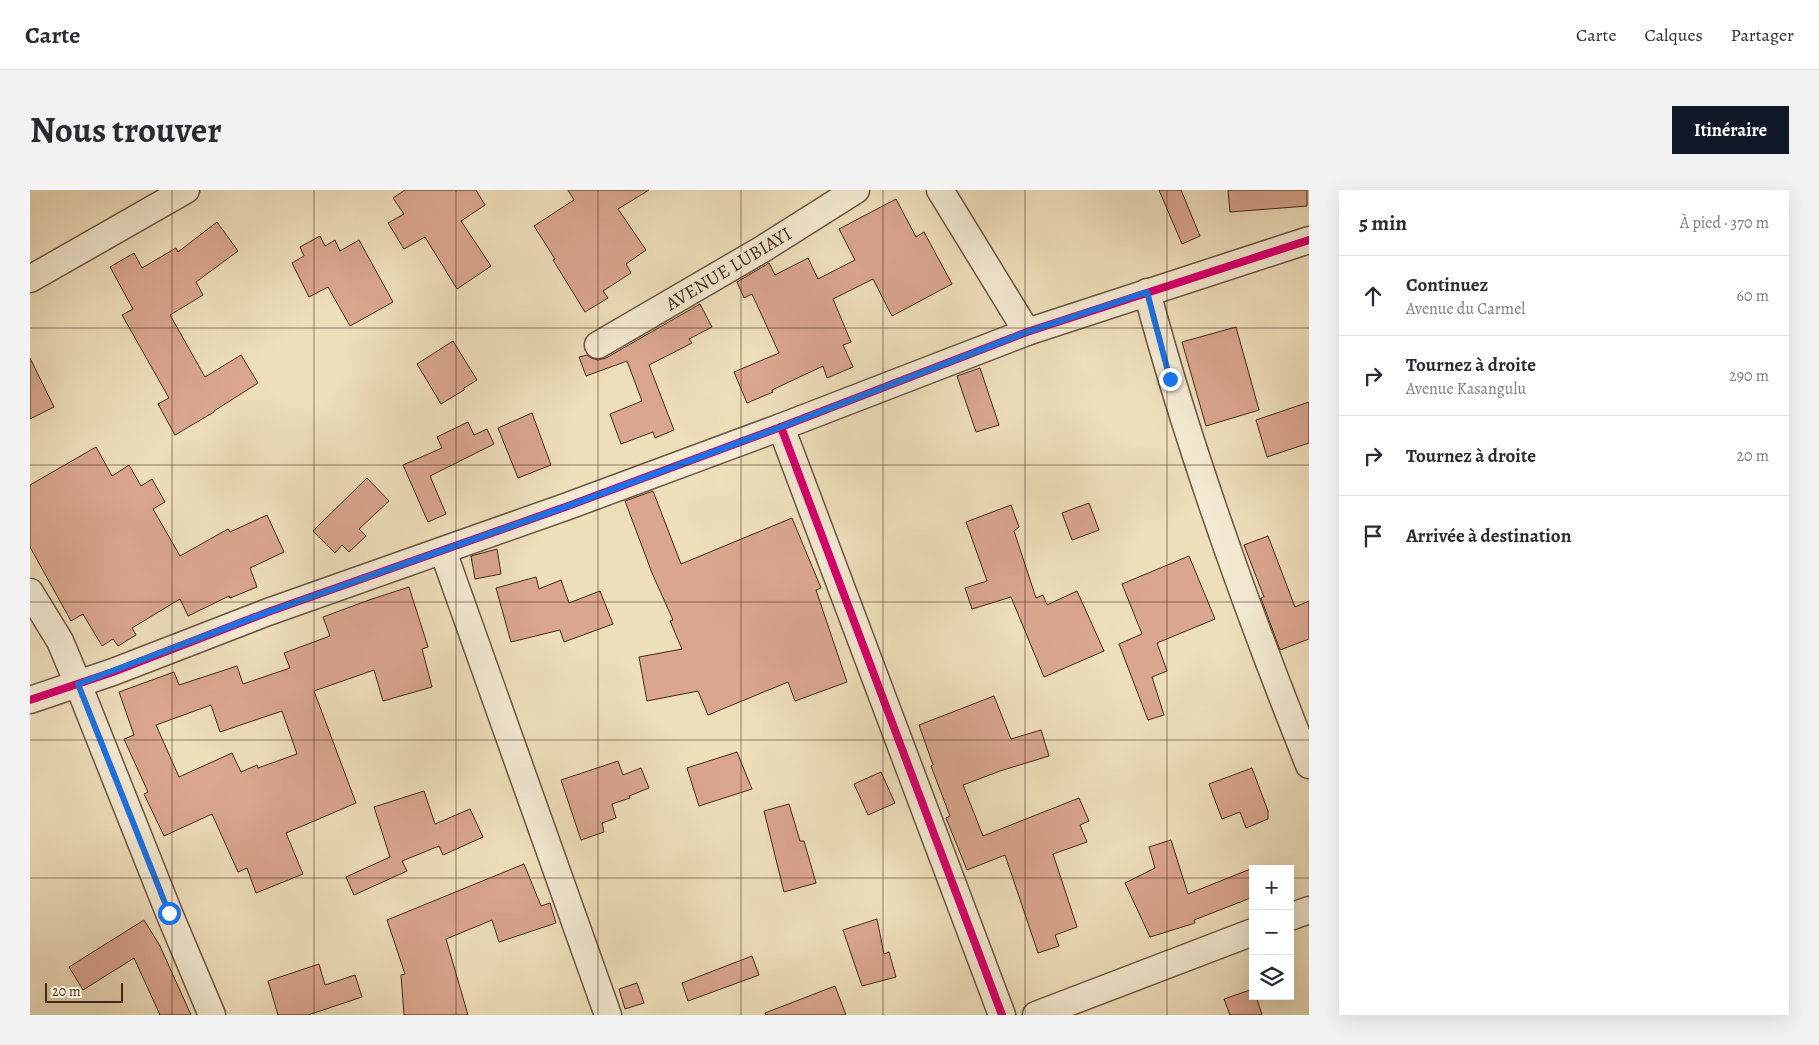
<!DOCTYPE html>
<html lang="fr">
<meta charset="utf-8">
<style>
body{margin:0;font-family:Alegreya,serif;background:#f2f2f3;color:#2b2b33}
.controls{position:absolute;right:15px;bottom:15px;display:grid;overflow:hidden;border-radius:0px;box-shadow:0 5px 20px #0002}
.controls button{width:45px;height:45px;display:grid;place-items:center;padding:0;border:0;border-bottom:1px solid #e1e1e2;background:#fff;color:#2b2b33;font:25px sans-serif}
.scale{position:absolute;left:15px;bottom:12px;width:78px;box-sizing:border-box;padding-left:5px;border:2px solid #43291b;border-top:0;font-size:14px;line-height:18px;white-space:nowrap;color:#43291b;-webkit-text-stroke:4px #f4ead3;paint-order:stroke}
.stop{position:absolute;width:15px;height:15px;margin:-11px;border:4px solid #1a73e8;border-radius:50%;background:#fff}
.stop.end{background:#1a73e8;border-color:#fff;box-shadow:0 1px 5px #0008}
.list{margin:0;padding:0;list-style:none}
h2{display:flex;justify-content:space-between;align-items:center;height:65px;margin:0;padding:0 20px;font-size:21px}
h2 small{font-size:16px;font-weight:400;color:#7c7c81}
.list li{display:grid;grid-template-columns:32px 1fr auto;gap:15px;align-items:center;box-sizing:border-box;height:80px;padding:0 20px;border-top:1px solid #e1e1e2}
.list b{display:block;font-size:19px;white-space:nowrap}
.list p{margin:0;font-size:16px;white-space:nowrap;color:#7c7c81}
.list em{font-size:16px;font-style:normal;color:#7c7c81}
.icon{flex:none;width:28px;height:28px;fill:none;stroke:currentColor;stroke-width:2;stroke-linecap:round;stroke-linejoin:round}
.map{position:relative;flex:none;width:1279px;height:825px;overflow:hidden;border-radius:0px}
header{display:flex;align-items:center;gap:30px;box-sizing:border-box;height:70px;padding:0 25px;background:#fff;border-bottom:1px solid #e1e1e2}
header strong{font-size:24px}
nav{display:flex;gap:28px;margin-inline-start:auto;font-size:18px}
.intro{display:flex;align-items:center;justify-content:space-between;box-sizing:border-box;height:120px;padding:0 30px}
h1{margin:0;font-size:35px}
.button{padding:12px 22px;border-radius:0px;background:#111827;color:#fff;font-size:18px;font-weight:700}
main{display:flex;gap:30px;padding:0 30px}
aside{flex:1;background:#fff;border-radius:0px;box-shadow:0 5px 20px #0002}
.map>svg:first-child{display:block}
</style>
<header>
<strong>Carte</strong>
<nav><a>Carte</a><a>Calques</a><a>Partager</a></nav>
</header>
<div class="intro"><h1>Nous trouver</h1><a class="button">Itinéraire</a></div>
<main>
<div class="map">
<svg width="1279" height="825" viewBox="0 0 1279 825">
<rect width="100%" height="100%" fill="#eedfbb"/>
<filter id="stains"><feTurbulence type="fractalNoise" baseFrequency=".004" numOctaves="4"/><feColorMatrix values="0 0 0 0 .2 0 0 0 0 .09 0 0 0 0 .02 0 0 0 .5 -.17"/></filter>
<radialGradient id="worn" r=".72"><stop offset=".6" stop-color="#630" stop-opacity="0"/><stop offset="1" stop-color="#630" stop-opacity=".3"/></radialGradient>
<!-- building -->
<g fill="#daa68f" stroke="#43291b" fill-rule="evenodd">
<polygon points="375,0 446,0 455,15 431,31 461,76 427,99 395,47 374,59 358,33 374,24 363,8"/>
<polygon points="538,0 619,0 588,19 616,60 596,74 601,83 573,101 578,108 555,122 523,70 525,69 504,36 544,10"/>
<polygon points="1129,0 1151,0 1170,46 1152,54"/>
<polygon points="1198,0 1277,0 1277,16 1200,22"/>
<polygon points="866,9 886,47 894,42 922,94 862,126 843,89 803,109 821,152 813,155 823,177 797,188 793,176 742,200 743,202 717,213 704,182 749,163 722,104 714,108 707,92 739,73 745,85 778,68 788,89 825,70 809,39"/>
<polygon points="187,32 208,61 166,92 173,105 140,125 175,187 211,165 228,193 184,221 184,222 145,245 128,214 139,208 92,125 103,119 80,77 104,63 112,78 146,58 148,62"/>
<polygon points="290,46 295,56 305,50 310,61 329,50 363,112 320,136 298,97 279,107 262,73 274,66 270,57"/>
<polygon points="670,114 682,137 659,149 662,153 619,175 644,240 625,248 623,242 591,254 580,224 612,211 597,171 556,186 549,167 557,165 561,168 568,170 576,168"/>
<polygon points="1206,137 1229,220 1176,236 1152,152"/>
<polygon points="423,151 447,190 434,198 434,200 411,214 387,174"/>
<polygon points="0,168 24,217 0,229"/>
<polygon points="950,178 969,235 946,242 927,186"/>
<polygon points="1279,212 1279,253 1237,267 1226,230"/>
<polygon points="502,223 521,275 488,288 468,238"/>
<polygon points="438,232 444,245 457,239 464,254 400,286 416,324 398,332 373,275 412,258 407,247"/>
<polygon points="66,257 82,286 99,275 111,296 122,289 135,312 123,319 150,366 198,339 200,342 237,325 254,362 220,378 227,397 200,408 199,406 158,426 150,409 102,438 106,445 88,456 83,449 72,456 53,424 41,431 0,357 0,295"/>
<polygon points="337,288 359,311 329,339 336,346 319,362 312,355 305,363 283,341"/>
<polygon points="623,301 651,374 762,328 791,398 786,400 817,492 765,511 758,492 678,525 668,501 617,511 609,467 652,459 640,431 643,430 622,383 595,311"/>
<polygon points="1059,313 1069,340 1042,350 1032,323"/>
<polygon points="981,315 989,337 984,341 1006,408 1013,405 1017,415 1047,401 1074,461 1014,487 981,407 942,419 935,398 957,391 936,332"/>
<polygon points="1238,346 1265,417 1279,411 1279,449 1250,460 1231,408 1234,407 1214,355"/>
<polygon points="467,359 471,384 445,389 441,366"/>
<polygon points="1159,366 1185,429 1127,453 1137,481 1122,487 1134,525 1118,530 1089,454 1112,444 1092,394"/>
<polygon points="506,387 509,399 531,390 539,413 570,401 583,434 534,452 530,440 481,452 466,398"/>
<path d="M379,397l19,60 -6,2 10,38 -49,14 -9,-31 -60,21 42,112 -70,30 17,41 -47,19 -9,-25 -9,4 -26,-58 -48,22 -20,-42 4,-2 -24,-53 10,-4 -15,-43 55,-20 5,13 58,-19 6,18 47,-16 -6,-15 46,-17 -7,-19 46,-17zM181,515l9,27 62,-21 15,43 -39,14 -1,-3 -16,7 -9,-19 -53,24 -23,-52z"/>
<polygon points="964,506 981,549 1011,540 1019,566 970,581 933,595 953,646 1049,608 1059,631 1050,635 1057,652 1023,664 1047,737 1025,745 1029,756 1008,763 975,665 937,680 916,628 920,626 901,576 903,575 889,535"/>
<polygon points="707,562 722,599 669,616 657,578"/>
<polygon points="588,571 593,585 611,578 619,598 599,606 600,608 582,614 586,628 572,633 574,642 551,650 531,590"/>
<polygon points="1222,578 1238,621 1238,629 1216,638 1210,622 1192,629 1179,594"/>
<polygon points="851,582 865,613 838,625 824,594"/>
<polygon points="394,601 405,634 440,619 453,647 413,665 409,656 372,671 377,681 324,705 316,687 360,667 344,617"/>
<polygon points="759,614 770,651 774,651 786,693 754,702 734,621"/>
<polygon points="1141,650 1158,704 1223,678 1223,707 1164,730 1165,733 1120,747 1095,693 1125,678 1119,657"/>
<polygon points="494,674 511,716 520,713 526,733 469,752 462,730 416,749 438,825 374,825 371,785 375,784 357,730"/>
<polygon points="847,729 854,764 859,762 866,787 832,796 813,740"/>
<polygon points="114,730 130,756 161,825 130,825 104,768 53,800 39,777"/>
<polygon points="722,766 729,785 658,811 652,793"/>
<polygon points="289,774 295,795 325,785 332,807 278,825 248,825 238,791"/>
<polygon points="607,793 614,813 595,819 589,799"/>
<polygon points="805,796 816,825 736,825 735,823"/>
<polygon points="1223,799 1223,806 1226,806 1232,825 1200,825 1194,809"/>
</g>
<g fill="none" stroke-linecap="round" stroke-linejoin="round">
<!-- minor casing -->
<g stroke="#6e5643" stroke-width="29">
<g id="minor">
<polyline points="910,0 997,142"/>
<polyline points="0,89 156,0"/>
<path d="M1117,102c43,161 100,318 162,473"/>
<polyline points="568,155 731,60 826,0"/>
<polyline points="751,237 972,825"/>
<polyline points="413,361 578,825"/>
<polyline points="0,402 30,451 48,494 139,723 182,825"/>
<polyline points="0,510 83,482 238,422 538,316 751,237 997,142 1279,50"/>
<polyline points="1260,727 1279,720"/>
<polyline points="1006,825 1223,742"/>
</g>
</g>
<!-- minor -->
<use href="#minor" stroke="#f4ead3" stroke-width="26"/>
<!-- cycleway casing -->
<g stroke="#f4ead3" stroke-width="11">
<g id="cycleway">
<polyline points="751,237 972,825"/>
<polyline points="0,510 83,482 238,422 538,316 751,237 997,142 1279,50"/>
</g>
</g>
<!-- cycleway -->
<use href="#cycleway" stroke="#d6006c" stroke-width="8"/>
</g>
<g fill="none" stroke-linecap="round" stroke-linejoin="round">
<!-- route -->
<polyline stroke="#1a73e8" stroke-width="6" points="139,723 48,494 238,422 538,316 751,237 997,142 1117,102 1140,189"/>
</g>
<!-- grid -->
<path fill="none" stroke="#43291b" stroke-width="1" stroke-opacity="0.55" d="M142,0v825M284,0v825M426,0v825M568,0v825M711,0v825M853,0v825M995,0v825M1137,0v825M0,138h1279M0,275h1279M0,412h1279M0,550h1279M0,688h1223M1260,688h19"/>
<g text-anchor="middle" stroke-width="4" stroke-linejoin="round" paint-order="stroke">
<!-- street labels -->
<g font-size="19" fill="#43291b" stroke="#f4ead3">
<text transform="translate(698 78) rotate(-31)" y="7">AVENUE LUBIAYI</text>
</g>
</g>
<rect width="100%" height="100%" filter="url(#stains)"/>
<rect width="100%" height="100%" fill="url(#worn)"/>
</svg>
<div class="controls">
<button>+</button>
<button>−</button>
<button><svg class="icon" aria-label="layers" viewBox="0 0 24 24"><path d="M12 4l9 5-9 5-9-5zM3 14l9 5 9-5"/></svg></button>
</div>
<div class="scale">20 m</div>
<div class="stop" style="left:139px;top:723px"></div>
<div class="stop end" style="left:1140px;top:189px"></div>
</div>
<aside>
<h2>5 min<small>À pied · 370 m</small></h2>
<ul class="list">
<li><svg class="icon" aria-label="ahead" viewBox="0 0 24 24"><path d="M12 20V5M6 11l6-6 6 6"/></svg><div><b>Continuez</b><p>Avenue du Carmel</p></div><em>60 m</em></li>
<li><svg class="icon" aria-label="right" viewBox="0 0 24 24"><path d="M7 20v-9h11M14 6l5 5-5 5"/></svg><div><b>Tournez à droite</b><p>Avenue Kasangulu</p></div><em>290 m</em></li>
<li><svg class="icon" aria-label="right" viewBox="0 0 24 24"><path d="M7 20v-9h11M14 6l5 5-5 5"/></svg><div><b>Tournez à droite</b></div><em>20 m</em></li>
<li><svg class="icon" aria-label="arrive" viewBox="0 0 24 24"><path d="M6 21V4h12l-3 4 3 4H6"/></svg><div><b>Arrivée à destination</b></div></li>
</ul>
</aside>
</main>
